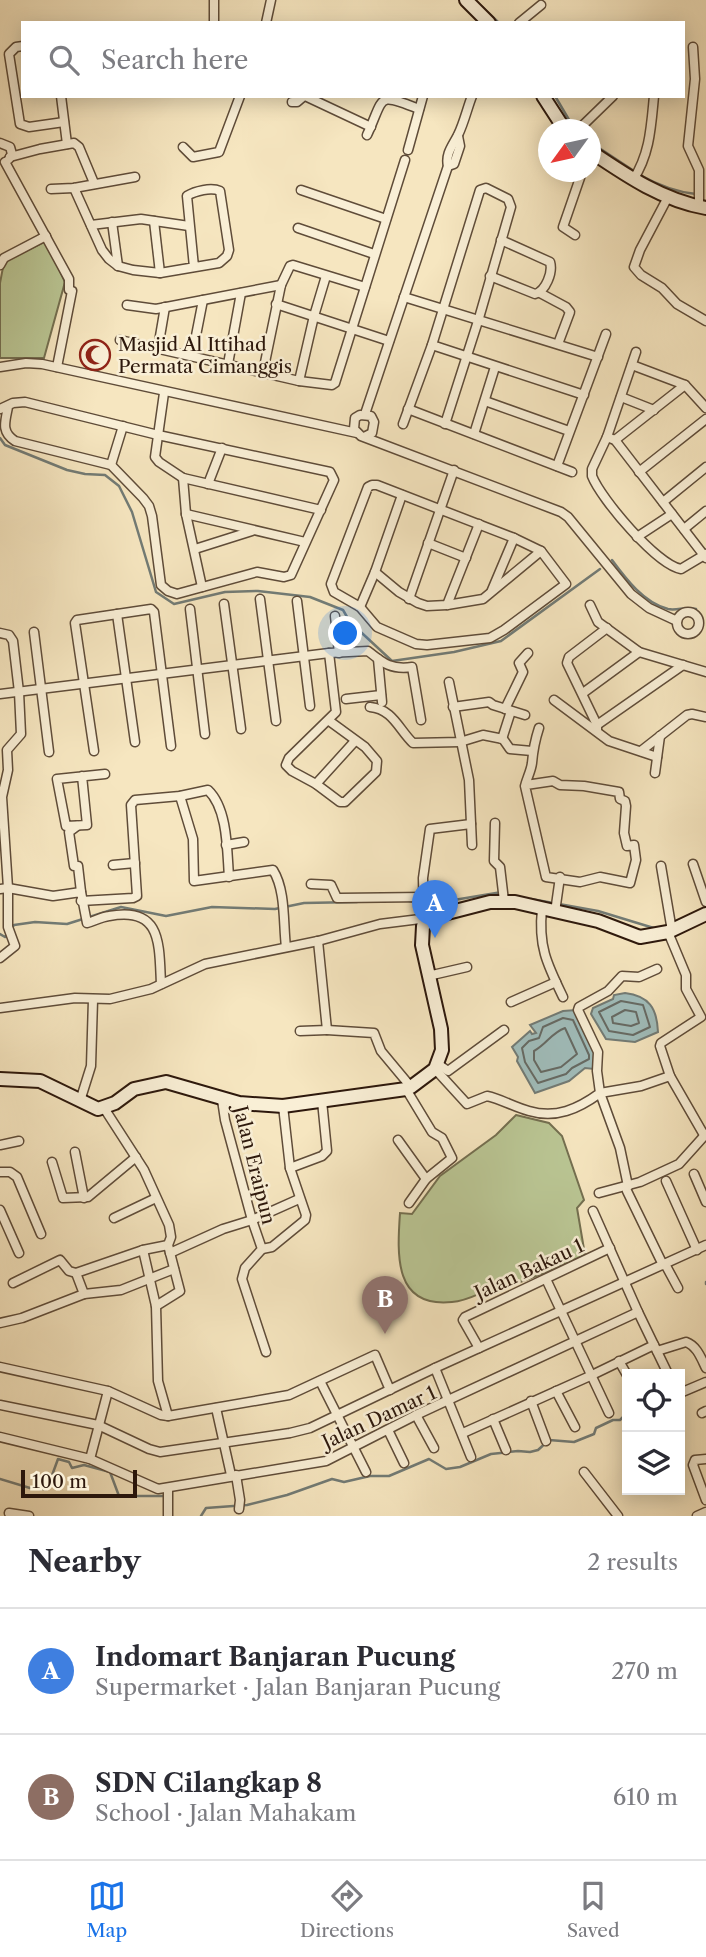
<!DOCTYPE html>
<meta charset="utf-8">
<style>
body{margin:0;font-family:"Libre Caslon Text",serif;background:#f7f7f7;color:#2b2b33}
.controls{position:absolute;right:21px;bottom:21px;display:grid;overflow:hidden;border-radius:0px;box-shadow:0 4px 18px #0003}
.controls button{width:63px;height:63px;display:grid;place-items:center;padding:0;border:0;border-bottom:2px solid #e1e1e2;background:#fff;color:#2b2b33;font:35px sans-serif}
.compass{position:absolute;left:538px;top:119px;width:63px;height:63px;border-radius:50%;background:#fff;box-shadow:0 4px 18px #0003;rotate:237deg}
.scale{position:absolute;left:21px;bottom:18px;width:116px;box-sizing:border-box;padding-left:7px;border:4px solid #2d180c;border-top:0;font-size:19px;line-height:24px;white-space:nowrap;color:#2d180c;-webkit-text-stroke:5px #f9efd6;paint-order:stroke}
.you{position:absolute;left:346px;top:634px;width:24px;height:24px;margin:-18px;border:5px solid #fff;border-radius:50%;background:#1a73e8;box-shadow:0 0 0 10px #1a73e833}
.badge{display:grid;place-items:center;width:46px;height:46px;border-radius:50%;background:#1a73e8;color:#fff;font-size:23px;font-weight:700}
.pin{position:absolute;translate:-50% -58px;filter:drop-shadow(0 2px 4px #0008)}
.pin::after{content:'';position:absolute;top:37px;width:24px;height:21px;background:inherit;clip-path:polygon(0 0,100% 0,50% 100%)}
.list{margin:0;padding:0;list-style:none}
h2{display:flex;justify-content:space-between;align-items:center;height:91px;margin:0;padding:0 28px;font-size:30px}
h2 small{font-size:23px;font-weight:400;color:#7c7c81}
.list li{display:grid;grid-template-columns:46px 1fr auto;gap:21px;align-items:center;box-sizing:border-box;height:126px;padding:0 28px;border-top:2px solid #e1e1e2}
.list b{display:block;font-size:26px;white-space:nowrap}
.list p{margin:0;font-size:23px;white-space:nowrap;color:#7c7c81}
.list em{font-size:23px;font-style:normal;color:#7c7c81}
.icon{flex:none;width:38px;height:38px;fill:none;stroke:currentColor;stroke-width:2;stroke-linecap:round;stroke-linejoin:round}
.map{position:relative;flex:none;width:706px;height:1516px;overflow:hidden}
.search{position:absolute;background:#fff;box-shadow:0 4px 18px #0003;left:21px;right:21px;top:21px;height:77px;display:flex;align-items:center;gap:18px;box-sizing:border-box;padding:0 24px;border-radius:0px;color:#7c7c81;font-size:26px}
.sheet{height:343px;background:#fff}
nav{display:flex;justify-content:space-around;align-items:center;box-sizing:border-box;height:98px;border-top:2px solid #e1e1e2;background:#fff;font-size:19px;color:#7c7c81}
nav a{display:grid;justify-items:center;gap:4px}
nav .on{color:#1a73e8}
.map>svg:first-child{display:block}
</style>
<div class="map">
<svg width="706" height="1516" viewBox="0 0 706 1516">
<rect width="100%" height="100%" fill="#f6e6c0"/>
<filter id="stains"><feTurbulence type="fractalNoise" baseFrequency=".00286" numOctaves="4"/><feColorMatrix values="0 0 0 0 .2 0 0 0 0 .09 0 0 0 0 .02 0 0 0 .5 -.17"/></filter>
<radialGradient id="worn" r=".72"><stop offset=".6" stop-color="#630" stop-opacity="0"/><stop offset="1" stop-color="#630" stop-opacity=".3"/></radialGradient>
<!-- green -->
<g fill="#bac694" stroke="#746f50" stroke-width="2">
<polygon points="46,241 65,282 44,358 0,358 0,283 4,262"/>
<path d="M516,1115l33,8 13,13 22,64 -7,8 8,47c-21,9 -43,20 -65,27 -5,2 -11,1 -16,3 -18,3 -33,16 -52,17 -58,6 -55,-46 -52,-89l12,1 28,-38 56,-41z"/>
</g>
<!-- water -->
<g fill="#a0bdbb" stroke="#727b75" stroke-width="2">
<path d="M625,993c24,3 32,15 33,39l-23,10 -29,-3 -15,-25 2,-6 20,-9 1,-4z"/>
<polygon points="576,1010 597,1054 594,1069 585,1068 569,1081 535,1093 517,1061 518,1057 512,1047 530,1031 532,1034 536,1033 530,1025 563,1011"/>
</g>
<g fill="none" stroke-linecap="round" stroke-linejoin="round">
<!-- shore -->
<g stroke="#666a64" stroke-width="2">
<polygon points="621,1001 643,1005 650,1027 633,1035 609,1031 599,1012"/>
<polygon points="625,1010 636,1012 639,1023 631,1026 613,1023 612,1017"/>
<polygon points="563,1018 573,1020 589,1055 589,1059 572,1068 566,1074 538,1083 525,1062 522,1048 529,1041 539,1038 543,1027"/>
<path d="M565,1028l12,26 -16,13 -20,5 -7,-12v-9c13,-7 17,-18 31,-23z"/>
</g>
<!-- stream -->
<g stroke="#727b75" stroke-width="2.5">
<polyline points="475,0 499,23"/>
<polyline points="555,96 575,130"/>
<polyline points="590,142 634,171"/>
<path d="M640,175c18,10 35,17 56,19"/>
<polyline points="672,205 679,207"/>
<polyline points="0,438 5,445 67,470 85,474 105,475 119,486 132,512 156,592 174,604 225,592 258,591 310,597 343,610 350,622 392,661 454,652 501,641 600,569"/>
<path d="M612,560c14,19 32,43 56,49 9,2 18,-3 28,0"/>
<polyline points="531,899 598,911 657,929"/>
<polyline points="409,901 430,904 502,892"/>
<polyline points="11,929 14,925 35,922 67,924 121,907 166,916 212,907 275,909 304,903 357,902"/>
<polyline points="0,934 5,937 7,934"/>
<polyline points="706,1282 706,1284"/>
<polyline points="680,1397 703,1387"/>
<polyline points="0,1479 30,1488"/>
<polyline points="40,1489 47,1489 58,1459 69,1462 72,1468 84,1465 110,1472 119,1496 165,1496"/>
<polyline points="201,1516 206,1508 247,1505 287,1495 332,1479 344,1482 370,1476 389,1476 429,1459 446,1469 460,1467 491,1454 518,1451 530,1452 538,1450 549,1440 574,1442 594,1434 596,1428 613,1420 620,1420 627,1413"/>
</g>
<!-- street casing -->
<g stroke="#5f4c39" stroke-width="11">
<g id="street">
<polyline points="214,23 214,0"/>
<polyline points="266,23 271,0"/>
<polyline points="519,23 541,5"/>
<polyline points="23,46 16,47 9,54 20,124 29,127 64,122"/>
<polyline points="693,47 695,79 688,146 699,170 699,207"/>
<polyline points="61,96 67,144"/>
<polyline points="305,96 371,127"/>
<polyline points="292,102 297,102 304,96"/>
<polyline points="578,130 613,96"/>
<path d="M367,135c18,-39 9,-43 52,-26"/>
<polyline points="0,143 10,147 12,154 9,159"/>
<polyline points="183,147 193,157 219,152 240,96"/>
<polyline points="408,150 423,96"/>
<polyline points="10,157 40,149 74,143 79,147 94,183"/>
<polyline points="5,162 69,279 69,290 72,291 57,367"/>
<polyline points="448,166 454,164 460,146 458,136"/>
<path d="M633,180c17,-26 18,-53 21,-84"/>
<path d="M74,188l28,62 7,9 9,7 15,4 27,3 59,-10 8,-7 2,-6 -9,-59c-9,-4 -25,0 -33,5l7,71"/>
<polyline points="51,189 74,188 135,177"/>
<polyline points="301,190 386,219"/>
<polyline points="668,197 640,250 634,267 641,275 662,288 677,304 706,321"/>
<polyline points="154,221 160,273"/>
<polyline points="112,222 118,266"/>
<polyline points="91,225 141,219 189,226"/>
<polyline points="298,228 374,254"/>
<polyline points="575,235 563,227 582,172"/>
<polyline points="0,265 4,258 46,236"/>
<path d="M490,276l45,18c11,-3 18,-22 15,-32l-49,-22"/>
<polyline points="540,293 566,307 570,312 558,344"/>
<polyline points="404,297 598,357"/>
<polyline points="276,304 389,341"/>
<polyline points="127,305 156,309 281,285"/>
<polyline points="120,340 299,381 332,385 335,383 405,160"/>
<polyline points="432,345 584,395"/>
<polyline points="158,348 165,307"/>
<path d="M636,352l-29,85 -15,32v7c9,23 65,89 89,93l25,-15"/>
<polyline points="192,356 203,300"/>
<polyline points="228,364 241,293"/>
<polyline points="632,365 685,385 706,408"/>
<polyline points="0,367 26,363 42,364 357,433"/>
<polyline points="263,372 281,285 290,266 293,265 365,287"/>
<polyline points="299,381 314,316 326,276"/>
<polyline points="164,393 155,457 159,462 183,478 321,510"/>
<polyline points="621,397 654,410"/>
<polyline points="485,401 569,431"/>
<path d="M0,409l13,-6 12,-1 133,33 172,37 4,8 -43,95 -7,2 -27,-5 -80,22 -9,-3 -7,-6 -9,-69 -3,-10 -6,-8 -32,-33 -96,-24c-14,-9 -10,-19 -7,-34"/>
<polyline points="408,409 572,472"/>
<path d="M365,414l83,-248c-3,-12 5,-21 10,-31 6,-12 9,-26 14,-39"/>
<polyline points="403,424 432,345 480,190 486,188 508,199 511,207 479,318 445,424"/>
<polyline points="474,434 495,367"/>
<polyline points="366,436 372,433 374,422 371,416 360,415 355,418 354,429 361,436 561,512 568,517 631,594 649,608 677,621"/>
<polyline points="607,437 615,440 706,558"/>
<polyline points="615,440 685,385"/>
<polyline points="111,465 123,426"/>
<polyline points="557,466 606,334"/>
<polyline points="639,472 706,419"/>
<polyline points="183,478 186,514 202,587"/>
<polyline points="208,484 222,448"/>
<polygon points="372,485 377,485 514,538 541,551 566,584 504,630 490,638 427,645 416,644 377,627 360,607 334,592 331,584 368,487"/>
<polyline points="663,502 706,467"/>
<polyline points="186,514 305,542"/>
<polyline points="684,529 706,511"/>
<polyline points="637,537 672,514"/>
<polyline points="428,543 466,558"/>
<polyline points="195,549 252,531"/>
<polyline points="375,572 399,592 418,603 427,606 447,605 483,599 541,551"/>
<polyline points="492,590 514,538"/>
<polyline points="260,599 276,721"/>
<polyline points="409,599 454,470"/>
<polyline points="297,601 310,706"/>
<polyline points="224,604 241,729"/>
<polyline points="447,605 479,524"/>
<polyline points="590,605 598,622 639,652 706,672"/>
<polyline points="360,607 375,572 402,495"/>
<polyline points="190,609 205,734"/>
<circle cx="688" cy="623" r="11"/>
<polyline points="117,614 135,742"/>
<polyline points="335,616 339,653"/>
<polyline points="34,632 49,752"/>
<polyline points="0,633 9,635 13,641 19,692 21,734 7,750 8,770 2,797 8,888 8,927 15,946 0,958"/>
<polyline points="378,659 382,702"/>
<polyline points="449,682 469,780 472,845"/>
<polyline points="583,693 639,652"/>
<path d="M0,694l329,-41 39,-2c15,12 23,19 44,16l9,53"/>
<polyline points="346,699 381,695"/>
<polyline points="554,700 609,741 657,757"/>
<path d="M370,707c23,2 29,23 43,36l47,-1 23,-7 20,4 7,10 22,2"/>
<polyline points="453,707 489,702 493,705 525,715"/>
<polyline points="505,709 523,672 519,663 528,653"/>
<polyline points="328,720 365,747 377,761 376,772 345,802 340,802 316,784 292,771 286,765 289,758 336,712 329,653"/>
<polyline points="597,725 683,665"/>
<polyline points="597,731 597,725 567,663 569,657 607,628"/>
<polyline points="502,739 511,711"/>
<polyline points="94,751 75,623 77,620 151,609 154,612 171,746"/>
<polyline points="641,751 687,715 692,714 706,717"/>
<polyline points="655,773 660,736"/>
<polyline points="82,776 87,825 66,826 57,779 105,774"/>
<polyline points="316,784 355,741"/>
<path d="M526,785l27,-4 7,4 24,1 35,6 1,7 5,2 1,5 -2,27 3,13 7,-1 2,15 -6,23 -30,-6 -20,5 -34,-5 -21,-91c2,-8 6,-15 7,-23 1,-12 3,-23 7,-35"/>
<path d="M180,796l13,43 1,42 79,-11c13,21 10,53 13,77"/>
<polyline points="495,823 494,861 500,867 504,901"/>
<polyline points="77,826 69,832 74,866 78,866 81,892"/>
<polyline points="226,845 244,842"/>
<polyline points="693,864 706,902"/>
<polyline points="113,865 135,863"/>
<polyline points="661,866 672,931"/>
<polyline points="311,884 331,885 337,898 340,898 425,897"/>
<path d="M0,889l8,-1 45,8 28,-4 6,31c8,-2 14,-6 22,-7 53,-10 50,28 52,68"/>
<path d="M81,901l52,-3 4,-2 -6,-91 4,-5 45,-4 28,-6c20,19 19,61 21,87"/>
<path d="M542,909c-4,37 5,55 21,88"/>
<polyline points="555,912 560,877"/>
<polyline points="424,920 423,878 430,829 471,824"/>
<polyline points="668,932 686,975 686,989 701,1017 661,1043 660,1046 670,1076"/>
<polyline points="428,976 467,967"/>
<polyline points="511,1002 556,982"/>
<polyline points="0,1008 75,998 110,999 151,989 205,964 318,941 380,924 420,919 426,921"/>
<polyline points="327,1030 374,1033 381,1051 411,1087"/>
<polyline points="300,1031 327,1030 318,941"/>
<polyline points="438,1064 448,1071 504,1030"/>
<path d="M435,1069l32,35 20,-8c14,3 27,11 42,15 27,8 49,-2 71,-18l-3,-22 1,-19 -20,-42 1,-3 29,-16 14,-15 17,1 18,-8"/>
<polyline points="406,1089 432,1132 442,1138 452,1158 426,1179 409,1203"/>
<polyline points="222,1100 225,1120 252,1220 262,1249 245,1268 242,1279 266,1352"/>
<polyline points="80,1101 91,1066 93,1000"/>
<polyline points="104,1108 144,1170 169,1225 171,1237 168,1245 180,1291 156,1306"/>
<polyline points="398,1140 426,1179"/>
<polyline points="0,1145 19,1141"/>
<polyline points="75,1152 84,1198"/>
<polyline points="52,1162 63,1198 88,1197 136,1157"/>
<polyline points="290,1168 322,1156 327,1151 322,1101"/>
<polyline points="0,1172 10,1172 17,1177 41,1234"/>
<polyline points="694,1174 706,1202"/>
<polyline points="666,1181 697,1250"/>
<polyline points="628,1186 620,1148 600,1093 641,1086 670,1076 704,1135"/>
<polyline points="627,1191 663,1265"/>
<polyline points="599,1193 640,1182 679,1164 706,1134"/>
<polyline points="0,1210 19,1253"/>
<polyline points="593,1211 638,1312 668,1374"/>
<polyline points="114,1218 156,1198"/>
<polyline points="262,1249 272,1247 305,1220 306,1215 290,1168 283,1106"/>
<polyline points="143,1250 156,1306 158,1381 168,1416"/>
<polyline points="170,1253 223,1229 252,1220 299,1199"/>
<polyline points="665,1264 678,1288"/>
<polyline points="546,1279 609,1413"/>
<polyline points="13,1283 60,1260 69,1271 76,1273"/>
<polyline points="84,1294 121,1290 174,1269"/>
<polyline points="0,1323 22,1318 84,1294 76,1273 143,1250 168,1245"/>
<polyline points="479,1348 463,1320 465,1317 610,1248"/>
<path d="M657,1351l29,-9c11,4 15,16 20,26"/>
<polyline points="619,1361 627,1375"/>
<polyline points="0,1367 108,1391 161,1415 168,1416 289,1395 375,1355 390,1390"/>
<polyline points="435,1368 471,1457"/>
<polyline points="320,1381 366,1472"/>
<polyline points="556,1391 575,1427"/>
<polyline points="680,1393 706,1382"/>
<polyline points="531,1401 546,1441"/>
<polyline points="0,1405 98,1425 149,1449 160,1452 290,1433 310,1428 435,1368 706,1245"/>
<polyline points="216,1408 231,1475"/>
<polyline points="702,1413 706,1411"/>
<polyline points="416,1415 434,1448"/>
<polyline points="493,1419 506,1450"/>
<polyline points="388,1430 404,1463"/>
<polyline points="463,1433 590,1376 654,1345"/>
<polyline points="0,1437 90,1459 158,1489 326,1461 416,1415 638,1312"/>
<polyline points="90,1459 108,1391"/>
<polyline points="706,1459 695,1460 693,1465 706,1500"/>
<polyline points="584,1472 618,1516"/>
<polyline points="236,1475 240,1500 239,1509"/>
<polyline points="168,1489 168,1516"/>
<polyline points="9,1513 29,1516"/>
<polyline points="697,1516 706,1512"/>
</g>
</g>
<!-- secondary casing -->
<g stroke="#2d180c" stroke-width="16">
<g id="secondary">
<polyline points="466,0 489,23"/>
<polyline points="543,96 565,130"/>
<path d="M590,151c37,25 72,49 116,57"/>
<polyline points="0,1079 40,1081 98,1109 115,1103 134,1089 166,1082 239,1103 283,1106 406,1089 411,1087 435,1069 442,1050 441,1029 422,945 423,926 432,917 490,902 515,902 598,921 640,937 668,932 706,914"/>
</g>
</g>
<!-- street -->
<use href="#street" stroke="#f9efd6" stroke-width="8"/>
<!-- secondary -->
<use href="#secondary" stroke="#f9efd6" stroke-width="12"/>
</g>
<!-- icons -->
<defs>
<g id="mosque-ring" transform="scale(1.575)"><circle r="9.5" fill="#f9efd6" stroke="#8f2418" stroke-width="1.5"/><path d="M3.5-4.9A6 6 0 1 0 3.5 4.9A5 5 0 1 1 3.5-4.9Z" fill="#8f2418"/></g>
</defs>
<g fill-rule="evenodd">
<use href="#mosque-ring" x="95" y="355"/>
</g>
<g text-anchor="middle" stroke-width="5" stroke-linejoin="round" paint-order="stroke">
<!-- poi labels -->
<g font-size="19" fill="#2d180c" stroke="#f9efd6" text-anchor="start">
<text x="118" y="351">Masjid Al Ittihad<tspan x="118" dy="22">Permata Cimanggis</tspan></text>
</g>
<!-- street labels -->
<g font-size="19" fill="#2d180c" stroke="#f9efd6">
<text transform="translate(255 1165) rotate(76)" y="7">Jalan Eraipun</text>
<text transform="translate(529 1269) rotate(-25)" y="7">Jalan Bakau 1</text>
<text transform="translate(379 1417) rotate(-25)" y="7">Jalan Damar 1</text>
</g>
</g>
<rect width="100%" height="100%" filter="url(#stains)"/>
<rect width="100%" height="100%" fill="url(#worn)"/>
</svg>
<div class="controls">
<button><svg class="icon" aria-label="locate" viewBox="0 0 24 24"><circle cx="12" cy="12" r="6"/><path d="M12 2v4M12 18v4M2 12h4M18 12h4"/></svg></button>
<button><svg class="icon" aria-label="layers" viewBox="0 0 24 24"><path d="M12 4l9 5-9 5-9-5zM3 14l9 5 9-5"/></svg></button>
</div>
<svg class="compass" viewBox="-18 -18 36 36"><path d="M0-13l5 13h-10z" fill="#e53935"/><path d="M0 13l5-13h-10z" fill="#7c7c81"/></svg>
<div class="scale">100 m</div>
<div class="you"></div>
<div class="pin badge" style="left:435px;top:938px;background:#3f7fe0">A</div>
<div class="pin badge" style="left:385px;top:1334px;background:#8d6e63">B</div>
<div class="search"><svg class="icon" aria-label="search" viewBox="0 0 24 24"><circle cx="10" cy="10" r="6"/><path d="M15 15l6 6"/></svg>Search here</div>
</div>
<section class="sheet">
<h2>Nearby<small>2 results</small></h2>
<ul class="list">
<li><span class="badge" style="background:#3f7fe0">A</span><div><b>Indomart Banjaran Pucung</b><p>Supermarket · Jalan Banjaran Pucung</p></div><em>270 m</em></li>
<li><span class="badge" style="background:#8d6e63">B</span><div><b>SDN Cilangkap 8</b><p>School · Jalan Mahakam</p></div><em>610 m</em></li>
</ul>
</section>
<nav>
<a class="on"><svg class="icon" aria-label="map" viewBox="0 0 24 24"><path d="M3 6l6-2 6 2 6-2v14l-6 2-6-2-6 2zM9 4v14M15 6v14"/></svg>Map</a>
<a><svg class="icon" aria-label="directions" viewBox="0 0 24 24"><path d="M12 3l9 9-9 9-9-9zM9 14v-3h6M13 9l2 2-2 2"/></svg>Directions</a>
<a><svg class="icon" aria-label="saved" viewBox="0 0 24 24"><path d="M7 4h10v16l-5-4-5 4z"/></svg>Saved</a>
</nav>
